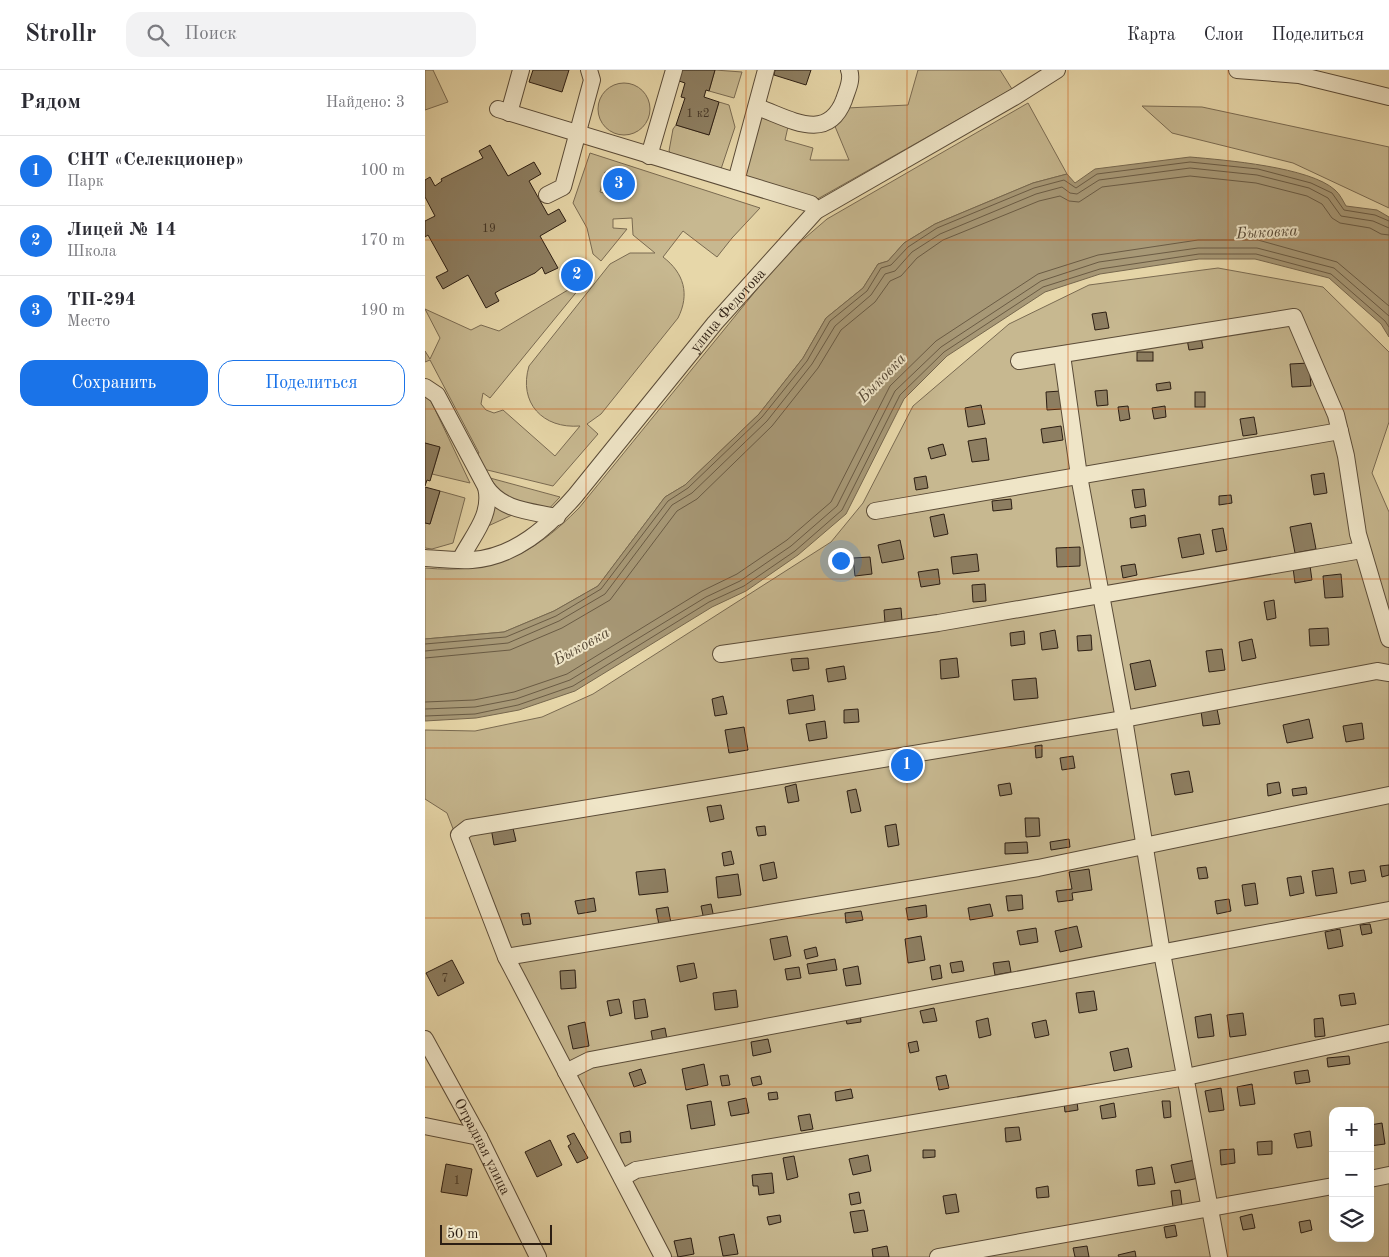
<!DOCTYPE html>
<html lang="ru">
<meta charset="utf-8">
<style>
body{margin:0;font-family:"Old Standard TT",serif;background:#f2f2f3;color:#2b2b33}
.controls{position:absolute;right:15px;bottom:15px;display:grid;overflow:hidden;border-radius:10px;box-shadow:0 5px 20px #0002}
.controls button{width:45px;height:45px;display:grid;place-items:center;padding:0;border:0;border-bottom:1px solid #e1e1e2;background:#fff;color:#2b2b33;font:25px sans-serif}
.scale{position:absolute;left:15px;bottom:12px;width:112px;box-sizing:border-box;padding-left:5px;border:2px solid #2c1e13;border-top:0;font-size:14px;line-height:18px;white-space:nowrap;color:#2c1e13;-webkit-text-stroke:4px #efe5c7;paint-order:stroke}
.you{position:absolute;left:415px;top:490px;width:18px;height:18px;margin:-12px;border:4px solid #fff;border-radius:50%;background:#1a73e8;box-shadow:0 0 0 8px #1a73e833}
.badge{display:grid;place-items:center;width:32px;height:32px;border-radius:50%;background:#1a73e8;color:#fff;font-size:16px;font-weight:700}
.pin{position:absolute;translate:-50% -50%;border:2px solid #fff;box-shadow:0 1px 5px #0006}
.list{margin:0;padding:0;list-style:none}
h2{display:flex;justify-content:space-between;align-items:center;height:65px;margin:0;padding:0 20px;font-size:21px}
h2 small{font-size:16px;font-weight:400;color:#7c7c81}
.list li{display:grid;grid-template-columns:32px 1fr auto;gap:15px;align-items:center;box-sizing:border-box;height:70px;padding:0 20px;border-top:1px solid #e1e1e2}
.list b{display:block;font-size:19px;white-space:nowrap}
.list p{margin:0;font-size:16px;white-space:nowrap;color:#7c7c81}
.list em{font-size:16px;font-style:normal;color:#7c7c81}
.actions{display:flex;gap:10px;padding:15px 20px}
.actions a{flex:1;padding:11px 0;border:1px solid #1a73e8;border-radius:15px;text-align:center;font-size:18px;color:#1a73e8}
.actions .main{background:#1a73e8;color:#fff}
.icon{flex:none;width:28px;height:28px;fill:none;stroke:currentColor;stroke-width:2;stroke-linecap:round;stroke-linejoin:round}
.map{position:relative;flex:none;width:964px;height:1187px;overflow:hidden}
header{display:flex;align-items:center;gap:30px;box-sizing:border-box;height:70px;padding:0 25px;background:#fff;border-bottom:1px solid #e1e1e2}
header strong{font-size:24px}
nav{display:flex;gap:28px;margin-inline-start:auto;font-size:18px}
.search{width:350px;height:45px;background:#f2f2f3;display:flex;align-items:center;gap:12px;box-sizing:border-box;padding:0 18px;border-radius:15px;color:#7c7c81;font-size:19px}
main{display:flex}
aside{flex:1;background:#fff}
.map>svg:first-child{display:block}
</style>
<header>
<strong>Strollr</strong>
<div class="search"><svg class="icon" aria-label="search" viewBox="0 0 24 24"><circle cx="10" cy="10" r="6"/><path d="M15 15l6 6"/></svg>Поиск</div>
<nav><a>Карта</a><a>Слои</a><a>Поделиться</a></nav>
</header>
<main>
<aside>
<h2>Рядом<small>Найдено: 3</small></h2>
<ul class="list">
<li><span class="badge">1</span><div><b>СНТ «Селекционер»</b><p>Парк</p></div><em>100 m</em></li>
<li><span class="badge">2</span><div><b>Лицей № 14</b><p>Школа</p></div><em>170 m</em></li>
<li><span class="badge">3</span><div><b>ТП-294</b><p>Место</p></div><em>190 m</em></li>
</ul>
<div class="actions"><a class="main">Сохранить</a><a>Поделиться</a></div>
</aside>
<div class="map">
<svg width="964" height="1187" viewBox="0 0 964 1187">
<rect width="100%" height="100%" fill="#e7d7a9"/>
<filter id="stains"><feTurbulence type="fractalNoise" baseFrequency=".004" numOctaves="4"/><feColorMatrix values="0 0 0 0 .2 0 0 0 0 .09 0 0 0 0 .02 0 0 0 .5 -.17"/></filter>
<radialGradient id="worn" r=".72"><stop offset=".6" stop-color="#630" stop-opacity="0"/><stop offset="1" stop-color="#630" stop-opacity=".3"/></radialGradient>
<!-- green -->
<g fill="#c7b890" stroke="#7a6b52" fill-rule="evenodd">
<polygon points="0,0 8,0 23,32 0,40"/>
<polygon points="290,0 317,2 309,28 284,21"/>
<polygon points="493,0 575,0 587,19 389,131 311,111 332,37 365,48 360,70 388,78 385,90 424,90 409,54 422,38 483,35"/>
<circle cx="199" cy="39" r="26"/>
<polygon points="294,32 304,35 310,57 295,102 251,89 244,81 248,59 251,55 284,65"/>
<path d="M603,33l39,71 -34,9 -98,41 -31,19 -16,18 -10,3 -15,24 -37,30 -23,40 -44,56 -74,71 -20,12 -67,89 -44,25 -50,21 -79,7v-71c68,6 107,-12 154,-60l205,-252 43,-37z"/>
<polygon points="717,36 777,37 964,77 964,138 868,93 747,63"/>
<path d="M165,83l170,55 -28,30 -15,19 -34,-26 -20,26c21,16 27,37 15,61l-77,96 -14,10 11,10 -45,52 -78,-19 -5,-10 9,-4 -49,-93 -5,2v-11l5,8 10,-21 -15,-29 46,21 10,-5 18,6 89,-53 -98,120 -7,-5 -2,11 5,6 8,3 9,-3 52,46 25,-30c-37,3 -62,-23 -51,-60l81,-102 20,-11h25l-22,-18 -1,-17 -19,1v9l14,1 -26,32 -8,-7 -6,-26 -14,-25zM180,102l27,8 -8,19 -24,-7z"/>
<path d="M793,198l105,19 66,65v70l-17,51 17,39v745h-729l-160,-306 -53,-138 -22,-14v-69l50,1 67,-14 51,-23 238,-152 32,-39 50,-97 96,-82 80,-39zM908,1041h37v127h-37z"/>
<polygon points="0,326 6,331 45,413 7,404 15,378 0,373"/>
<polygon points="54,405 135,427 119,444 98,440 50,462 63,440"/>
<polygon points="15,421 40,428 28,473 7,479 0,478 0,453 5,454"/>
</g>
<!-- water -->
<path fill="#a79876" stroke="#76674e" d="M765,87c35,3 120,10 145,33 5,4 8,11 11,16l31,4 12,7v120l-8,-13 -52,-46 -74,-19h-56l-99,15 -55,18 -98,64 -43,43 -58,115 -48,41 -52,36 -34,16 -137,84 -56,19 -43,8 -51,3v-82l79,-7 50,-21 44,-25 67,-89 20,-12 74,-71 44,-56 23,-40 37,-30 15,-24 10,-3 16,-18 31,-19 98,-41 34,-9 8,9 20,-14z"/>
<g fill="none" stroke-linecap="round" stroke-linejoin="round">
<!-- shore -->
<g stroke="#6a5b44" stroke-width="1">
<polyline points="0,574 81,567 131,546 176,519 243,431 263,418 337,347 382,291 405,251 442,221 456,198 466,195 483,177 512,158 609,118 639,110 651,118 672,104 765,92 833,99 886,113 907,123 919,140 950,145 964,151"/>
<polyline points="0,581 83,573 134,551 180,524 247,435 267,423 342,351 387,294 410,256 446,225 460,204 470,201 487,182 515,164 611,124 637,117 645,123 652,124 674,110 765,98 832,105 884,118 903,128 916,146 948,151 964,158"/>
<polyline points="0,588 85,580 137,558 185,530 252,441 272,429 347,356 393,298 416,260 450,232 465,211 476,206 492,188 518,170 614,131 635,126 644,131 654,132 677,117 765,106 831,113 882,126 897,134 907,148 915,153 945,158 956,164 964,165"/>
<polyline points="0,632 49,630 89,622 142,604 277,521 312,504 362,470 406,432 465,316 511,271 613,204 673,185 773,170 833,170 912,192 964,236"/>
<polyline points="0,639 50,637 91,629 145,610 281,527 315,511 366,476 412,436 470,321 516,277 616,211 674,192 773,178 832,178 909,198 964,246"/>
<polyline points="0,646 50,644 93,635 148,616 284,532 319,516 370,481 417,440 475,325 519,282 618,217 675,199 774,184 831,184 906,204 960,251 964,257"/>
</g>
</g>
<!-- building -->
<g fill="#8d7e61" stroke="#2c1e13">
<polygon points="108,0 144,0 137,22 104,12"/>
<polygon points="254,0 290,0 284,21 281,20 279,27 294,32 284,65 251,55 260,28 256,27 260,13 251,10"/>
<polygon points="350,0 386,0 381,15 349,5"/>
<polygon points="65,75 83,106 109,92 116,104 104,111 123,145 134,139 141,151 115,166 133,198 120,204 117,197 110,203 75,220 70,223 74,231 61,238 43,205 18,219 11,207 23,201 3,165 0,167 0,151 10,146 0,127 0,110 5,107 10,116 17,111 16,109 58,88 54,81"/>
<polygon points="186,104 207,110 202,125 182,117"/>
<polygon points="681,242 684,258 670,260 667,244"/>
<polygon points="776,267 778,278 764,280 762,269"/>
<rect x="712" y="282" width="16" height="9"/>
<polygon points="884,293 886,316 867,317 865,294"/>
<polygon points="745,312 746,319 732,321 731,314"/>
<polygon points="682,320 683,335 672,336 670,321"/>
<polygon points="636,321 637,339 622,340 621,322"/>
<rect x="770" y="322" width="10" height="15"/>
<polygon points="556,335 560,354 543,357 540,338"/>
<polygon points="703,336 705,349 695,351 693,337"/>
<polygon points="740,336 741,347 729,349 727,338"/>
<polygon points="829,347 832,364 818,366 815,349"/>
<polygon points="636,356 638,370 618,373 616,359"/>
<polygon points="561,368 564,390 547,392 543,371"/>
<polygon points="0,373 15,377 5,411 2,410 0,416"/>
<polygon points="518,374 521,385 506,389 503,378"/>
<polygon points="899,403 902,423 889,425 886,405"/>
<polygon points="501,406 503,418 491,420 489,408"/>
<polygon points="0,417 15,421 5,454 0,453"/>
<polygon points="719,419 721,436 710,438 707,420"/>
<polygon points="806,425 807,433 794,435 794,426"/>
<polygon points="586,429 587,439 568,441 567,431"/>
<polygon points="519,444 523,464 509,467 505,447"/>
<polygon points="720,445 721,456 706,458 705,448"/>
<polygon points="886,453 891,479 870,483 865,457"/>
<polygon points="798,458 802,480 791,482 787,460"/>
<polygon points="775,464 779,484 757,488 753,468"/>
<polygon points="475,470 479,489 457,493 453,475"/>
<polygon points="655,477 655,496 632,497 631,478"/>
<polygon points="552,484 554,501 528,504 526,487"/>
<polygon points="445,487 447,504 430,506 428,488"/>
<polygon points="710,494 712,505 698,508 696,496"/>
<polygon points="885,496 887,510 870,513 868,498"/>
<polygon points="513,499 515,514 496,517 493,502"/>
<polygon points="916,504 918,527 900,528 898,506"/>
<polygon points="560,514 561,531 548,532 547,515"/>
<polygon points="849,530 851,548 842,550 839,532"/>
<polygon points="476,538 477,551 460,553 459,540"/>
<polygon points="903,558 904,575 885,576 884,559"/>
<polygon points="630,560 633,578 617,580 615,563"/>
<polygon points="599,561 600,574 586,576 585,563"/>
<polygon points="666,565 667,580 653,581 652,566"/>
<polygon points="827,569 831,588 817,591 814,572"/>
<polygon points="797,579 800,600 784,602 781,581"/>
<polygon points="383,588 384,599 368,601 366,589"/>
<polygon points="532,588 534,607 516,609 515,590"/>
<polygon points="725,590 731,616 710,620 705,594"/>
<polygon points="419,596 421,609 403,612 401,599"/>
<polygon points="611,608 613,628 589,630 587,610"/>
<polygon points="388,625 390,640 364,644 362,630"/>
<polygon points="298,626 302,644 290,646 287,629"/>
<polygon points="433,639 434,652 419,653 419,640"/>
<polygon points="792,639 795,654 778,656 776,641"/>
<polygon points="884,649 888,668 862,673 858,655"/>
<polygon points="400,651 402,668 384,671 381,654"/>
<polygon points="937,653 939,669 921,672 918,656"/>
<polygon points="319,657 323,680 304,683 300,660"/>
<polygon points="617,675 617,687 611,688 610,676"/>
<polygon points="648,686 650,698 637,700 635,688"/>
<polygon points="764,701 768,722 750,725 746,704"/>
<polygon points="854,712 856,723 843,726 842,714"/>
<polygon points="585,713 587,724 575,726 573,715"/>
<polygon points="371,714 374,731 363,733 360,717"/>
<polygon points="881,717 882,724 868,726 867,719"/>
<polygon points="431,719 436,741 426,743 422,721"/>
<polygon points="296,735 299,749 285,752 282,737"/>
<polygon points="600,748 614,748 615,766 601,767"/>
<polygon points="87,754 91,771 69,775 66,758"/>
<polygon points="471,754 474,775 463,777 460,756"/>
<polygon points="340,756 341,765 333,766 331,757"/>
<polygon points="644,769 645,777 626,780 625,772"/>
<polygon points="602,772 603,783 580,784 580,773"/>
<polygon points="306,781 309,794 299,796 297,783"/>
<polygon points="349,792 352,808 338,811 335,795"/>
<polygon points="964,795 964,805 957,807 955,796"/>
<polygon points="781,797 783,808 774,809 772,798"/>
<polygon points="908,798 912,823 891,826 887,801"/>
<polygon points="240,799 243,822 214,825 211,802"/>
<polygon points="664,799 667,820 647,823 648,830 633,832 631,821 647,819 644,802"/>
<polygon points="939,800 941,811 926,814 924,802"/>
<polygon points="313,804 316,825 293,828 291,807"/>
<polygon points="876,806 879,823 865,826 862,808"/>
<polygon points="830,813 833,834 820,836 817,815"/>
<polygon points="597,825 598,839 583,841 581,826"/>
<polygon points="169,828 171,841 153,844 150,831"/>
<polygon points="804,829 806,841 792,844 790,831"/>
<polygon points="286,834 289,848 279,850 276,836"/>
<polygon points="565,834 568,846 545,850 543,838"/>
<polygon points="501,835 502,847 483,850 481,838"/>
<polygon points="243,837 246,853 234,855 231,839"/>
<polygon points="436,841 438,850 421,853 420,843"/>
<polygon points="104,843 106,854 98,855 96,844"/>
<polygon points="945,854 947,863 937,865 935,855"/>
<polygon points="652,856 657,877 635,882 630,861"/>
<polygon points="611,858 613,872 595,875 592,861"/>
<polygon points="915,859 918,876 903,879 900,862"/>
<polygon points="362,866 366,886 349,890 345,869"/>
<polygon points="496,866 500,890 483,893 480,869"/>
<polygon points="391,877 393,886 381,889 379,880"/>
<polygon points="410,889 412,900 384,904 382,894"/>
<polygon points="27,890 39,913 13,926 1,903"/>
<polygon points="537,891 539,901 527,903 525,893"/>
<polygon points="584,891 586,902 570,905 568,893"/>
<polygon points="269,893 272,908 255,912 252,896"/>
<polygon points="515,895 517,908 507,910 505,897"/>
<polygon points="433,896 436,914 421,916 418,899"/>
<polygon points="374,897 376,908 362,910 360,899"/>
<polygon points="150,900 151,918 136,919 135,901"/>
<polygon points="311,920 313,937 290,940 288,923"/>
<polygon points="669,921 672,940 654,943 651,923"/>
<polygon points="929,923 931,934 916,936 914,925"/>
<polygon points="194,929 197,943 185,946 182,931"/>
<polygon points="220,929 223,947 210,949 208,931"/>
<polygon points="509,938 512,951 498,953 495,941"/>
<polygon points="435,943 436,952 422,954 420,945"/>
<polygon points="818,943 821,965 805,967 802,945"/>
<polygon points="786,944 789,966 773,968 770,947"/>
<polygon points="563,948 566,965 554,968 551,951"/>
<polygon points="898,948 900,966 890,967 889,949"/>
<polygon points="621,950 624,965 610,968 607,953"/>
<polygon points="160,952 164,976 148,979 143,956"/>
<polygon points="240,958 242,969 228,972 226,961"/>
<polygon points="343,969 346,982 328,986 326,972"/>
<polygon points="492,971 494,981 485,983 483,973"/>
<polygon points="703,978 707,997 689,1001 685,982"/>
<polygon points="924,986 925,994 903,997 902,988"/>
<polygon points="279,994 283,1015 261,1020 257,999"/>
<polygon points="216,999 221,1013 209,1017 204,1003"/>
<polygon points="883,1000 885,1012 871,1014 869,1002"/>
<polygon points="303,1005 305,1015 297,1016 295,1006"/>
<polygon points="521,1005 524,1018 514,1020 511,1007"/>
<polygon points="335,1006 337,1014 328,1016 326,1008"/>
<polygon points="827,1014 830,1034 815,1036 812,1017"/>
<polygon points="796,1018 799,1040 784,1042 780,1021"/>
<polygon points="426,1019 428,1028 411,1031 410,1022"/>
<polygon points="352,1022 353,1029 344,1030 343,1023"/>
<polygon points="321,1028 324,1043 306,1046 303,1032"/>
<polygon points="286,1031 290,1055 266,1059 262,1035"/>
<polygon points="737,1031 745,1031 746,1047 739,1048"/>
<polygon points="652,1032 653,1040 640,1042 639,1033"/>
<polygon points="689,1033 691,1047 677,1049 675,1036"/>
<polygon points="385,1044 388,1059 376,1061 373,1046"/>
<polygon points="957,1053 960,1074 945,1076 945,1055"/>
<polygon points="594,1057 596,1070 581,1072 580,1058"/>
<polygon points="205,1061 206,1072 196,1073 195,1063"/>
<polygon points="885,1061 887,1076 872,1078 869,1064"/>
<polygon points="149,1063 163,1088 152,1093 143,1076 146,1074 142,1066"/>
<polygon points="125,1070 137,1095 112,1107 100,1082"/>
<polygon points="847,1071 847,1084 833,1085 832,1072"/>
<polygon points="809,1079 810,1093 796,1095 795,1080"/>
<polygon points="498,1080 510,1080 510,1087 498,1088"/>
<polygon points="443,1085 446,1101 428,1105 424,1089"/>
<polygon points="369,1086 373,1107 362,1110 358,1088"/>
<polygon points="770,1090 774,1108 750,1113 746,1095"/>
<polygon points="21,1094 47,1099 42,1126 16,1122"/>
<polygon points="727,1097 730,1114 713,1116 711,1100"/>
<polygon points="347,1103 349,1123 334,1125 333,1116 328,1116 327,1105"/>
<polygon points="623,1116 624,1127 612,1128 611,1118"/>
<polygon points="755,1120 757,1135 748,1137 746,1121"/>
<polygon points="434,1122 436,1133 426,1135 424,1124"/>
<polygon points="531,1124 534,1142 521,1144 518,1126"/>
<polygon points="439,1140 443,1161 429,1163 425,1142"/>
<polygon points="827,1144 830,1158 818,1160 815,1147"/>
<polygon points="355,1145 356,1152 344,1155 342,1147"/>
<polygon points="885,1150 887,1160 876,1163 874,1152"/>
<polygon points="750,1155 752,1166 741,1168 739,1157"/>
<polygon points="309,1164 313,1184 298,1186 294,1167"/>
<polygon points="266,1168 269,1184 253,1187 249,1171"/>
<polygon points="462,1176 464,1187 448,1187 447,1179"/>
<polygon points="662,1176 664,1187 650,1187 648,1178"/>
<polygon points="710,1181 711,1187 694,1187 693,1185"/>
</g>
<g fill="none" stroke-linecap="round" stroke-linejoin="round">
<!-- minor casing -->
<g stroke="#5b4c38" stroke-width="18">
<g id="minor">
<polyline points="812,0 874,5 964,27"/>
<path d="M332,37c32,11 70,37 87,-7 3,-10 9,-20 5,-30"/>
<polyline points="73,39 386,134 391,141"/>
<polyline points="84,43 96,0"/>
<polyline points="224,86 249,0"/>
<polyline points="311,111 341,0"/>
<polyline points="122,125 138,117 167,10 164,0"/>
<polyline points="637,285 654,406 699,649 737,883 794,1187"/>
<polyline points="594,291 869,247 911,345 921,386 933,464 964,569"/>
<path d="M0,317l12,8 49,92c7,28 -14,49 -26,73"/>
<path d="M61,417c17,24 44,24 71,30"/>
<polyline points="450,441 915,361"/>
<path id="s1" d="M0,488c15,1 31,3 47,2 43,-3 76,-33 103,-64l140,-173 101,-112 200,-115 41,-26"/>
<polyline points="296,584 513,553 937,480"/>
<polyline points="81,887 613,798 964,725"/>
<path id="s2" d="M0,969l54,98 59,120"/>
<polyline points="141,1002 165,990 964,840"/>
<polyline points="0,1056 54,1067"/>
<polyline points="197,1108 211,1100 761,1007 964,963"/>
<polyline points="945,1109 964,1105"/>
<polyline points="238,1187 81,887 34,765 43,758 699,649 952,601 964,603"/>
<polyline points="513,1187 908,1116"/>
</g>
</g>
<!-- minor -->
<use href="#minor" stroke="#efe5c7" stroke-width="16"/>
</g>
<!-- grid -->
<path fill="none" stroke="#cc500d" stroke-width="1" stroke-opacity="0.55" d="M161,0v1187M321,0v1187M482,0v1187M643,0v1187M803,0v1187M0,170h964M0,339h964M0,509h964M0,678h964M0,848h964M0,1017h964"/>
<g text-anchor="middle" stroke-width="4" stroke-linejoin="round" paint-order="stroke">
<!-- number labels -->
<g font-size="12" fill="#443626">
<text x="273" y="47">1 к2</text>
<text x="64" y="162">19</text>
<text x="20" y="912">7</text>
<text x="32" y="1114">1</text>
</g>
<!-- street labels -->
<g font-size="15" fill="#2c1e13" stroke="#efe5c7">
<text dy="5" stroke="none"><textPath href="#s1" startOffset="412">улица Федотова</textPath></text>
<text dy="5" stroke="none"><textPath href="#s2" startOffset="122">Отрадная улица</textPath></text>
</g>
<!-- water labels -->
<g font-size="16" font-style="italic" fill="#574936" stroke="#efe5c7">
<text transform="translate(842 161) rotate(-3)" y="6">Быковка</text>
<text transform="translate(456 307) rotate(-46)" y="6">Быковка</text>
<text transform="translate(156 575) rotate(-29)" y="6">Быковка</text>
</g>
</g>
<rect width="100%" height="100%" filter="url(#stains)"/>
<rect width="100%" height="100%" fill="url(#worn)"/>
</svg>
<div class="controls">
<button>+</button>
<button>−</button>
<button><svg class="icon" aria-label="layers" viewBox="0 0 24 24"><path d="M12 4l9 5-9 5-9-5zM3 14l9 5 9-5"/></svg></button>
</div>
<div class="scale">50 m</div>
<div class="you"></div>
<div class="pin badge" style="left:482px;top:695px">1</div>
<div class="pin badge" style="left:152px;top:205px">2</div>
<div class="pin badge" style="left:194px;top:114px">3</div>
</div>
</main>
